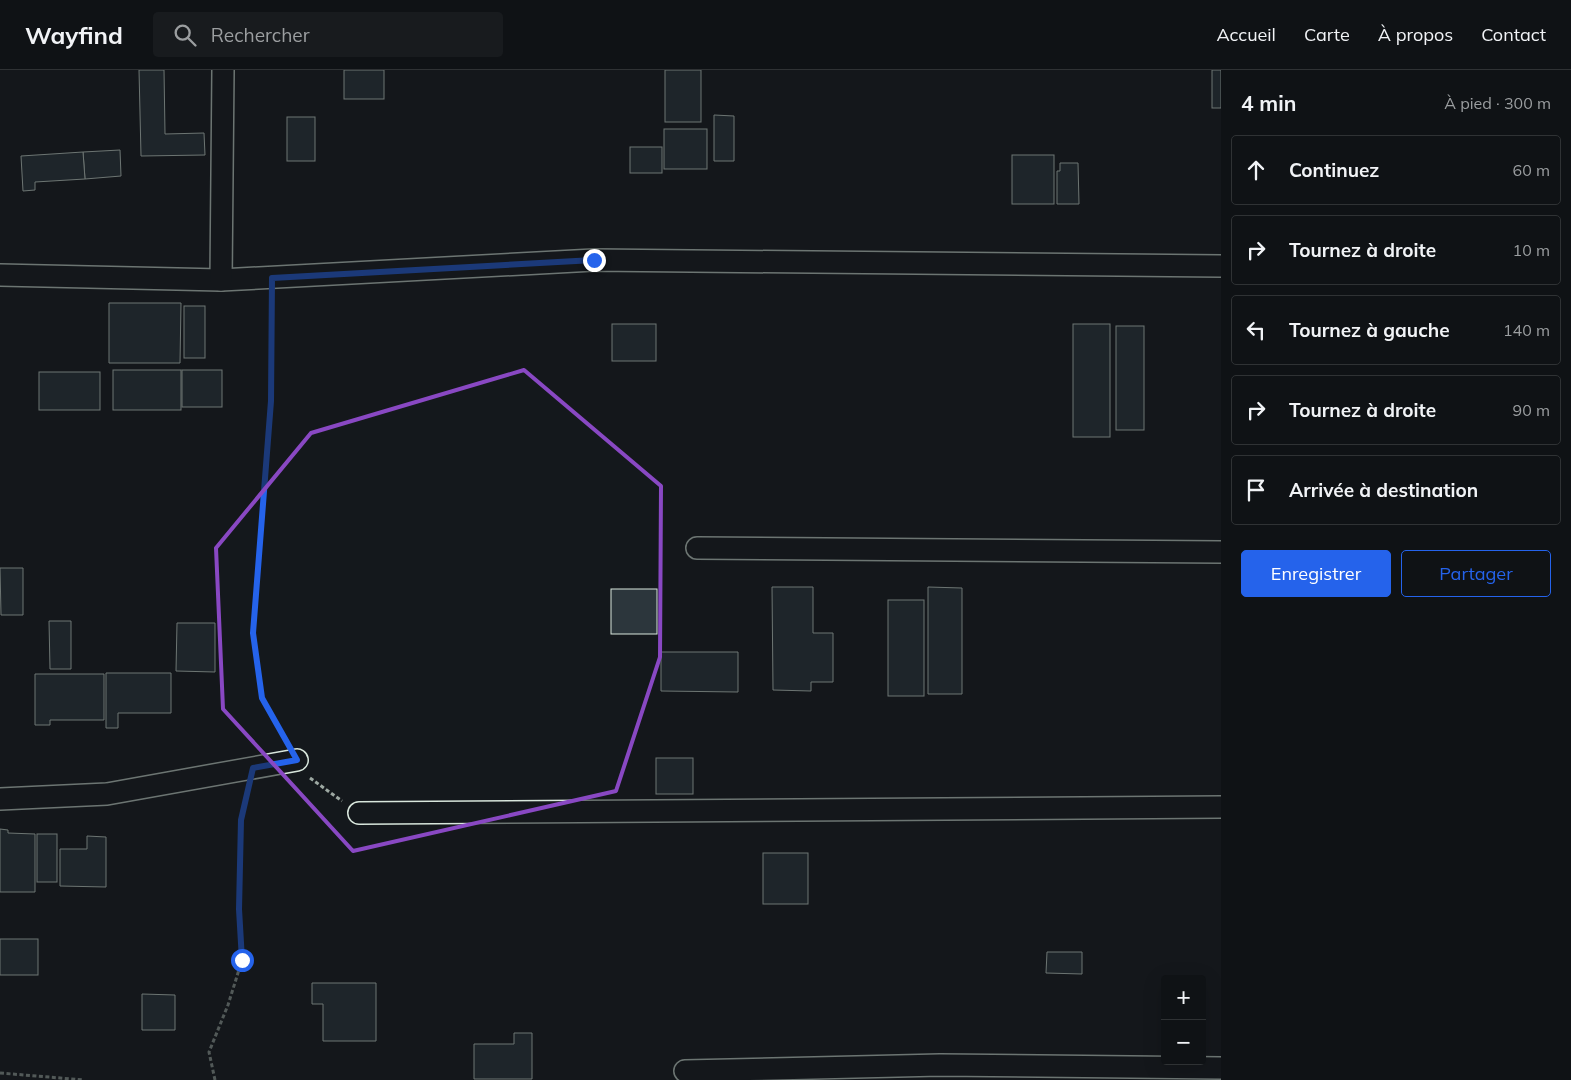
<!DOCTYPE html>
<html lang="fr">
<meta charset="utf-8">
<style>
body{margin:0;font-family:Mulish,sans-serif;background:#181b1e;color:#f1f3f6}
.controls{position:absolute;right:15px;bottom:15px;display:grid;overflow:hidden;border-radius:5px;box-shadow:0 5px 20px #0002}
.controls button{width:45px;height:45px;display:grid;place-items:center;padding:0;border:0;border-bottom:1px solid #2f3234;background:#0f1215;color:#f1f3f6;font:25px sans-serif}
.stop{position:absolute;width:15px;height:15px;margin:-11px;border:4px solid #2563eb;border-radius:50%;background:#fff}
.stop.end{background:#2563eb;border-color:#fff;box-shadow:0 1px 5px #0008}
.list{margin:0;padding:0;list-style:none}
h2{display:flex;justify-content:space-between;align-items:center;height:65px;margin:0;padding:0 20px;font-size:21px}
h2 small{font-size:16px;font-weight:400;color:#9b9ea0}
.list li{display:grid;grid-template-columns:32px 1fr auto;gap:15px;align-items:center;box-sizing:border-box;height:70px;margin:0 10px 10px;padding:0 10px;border:1px solid #2f3234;border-radius:5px}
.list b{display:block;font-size:19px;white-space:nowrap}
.list em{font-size:16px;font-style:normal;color:#9b9ea0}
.actions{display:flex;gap:10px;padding:15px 20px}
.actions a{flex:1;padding:11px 0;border:1px solid #2563eb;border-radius:5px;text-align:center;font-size:18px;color:#2563eb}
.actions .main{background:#2563eb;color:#fff}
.icon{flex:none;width:28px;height:28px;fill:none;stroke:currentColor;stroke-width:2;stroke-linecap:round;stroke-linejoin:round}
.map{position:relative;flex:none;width:1221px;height:1010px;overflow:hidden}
header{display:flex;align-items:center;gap:30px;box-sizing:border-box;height:70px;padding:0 25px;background:#0f1215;border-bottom:1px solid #2f3234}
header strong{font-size:24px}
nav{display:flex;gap:28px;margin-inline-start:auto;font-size:18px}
.search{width:350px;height:45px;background:#181b1e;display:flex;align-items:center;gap:12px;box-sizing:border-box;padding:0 18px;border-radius:5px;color:#9b9ea0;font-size:19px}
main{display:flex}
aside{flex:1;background:#0f1215}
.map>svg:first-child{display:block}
</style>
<header>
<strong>Wayfind</strong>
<div class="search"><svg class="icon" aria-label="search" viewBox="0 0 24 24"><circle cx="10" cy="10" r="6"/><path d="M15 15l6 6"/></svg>Rechercher</div>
<nav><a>Accueil</a><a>Carte</a><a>À propos</a><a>Contact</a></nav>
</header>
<main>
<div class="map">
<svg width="1221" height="1010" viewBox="0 0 1221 1010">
<rect width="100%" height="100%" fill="#14181c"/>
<!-- building -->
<g fill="#2c363c" stroke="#d8e6dc">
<polygon points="139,0 164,0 165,64 204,63 205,85 141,86"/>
<rect x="344" y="0" width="40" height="29"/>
<rect x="665" y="0" width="36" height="52"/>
<rect x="1212" y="0" width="9" height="38"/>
<polygon points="714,45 734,46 734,91 714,91"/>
<rect x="287" y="47" width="28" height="44"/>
<rect x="664" y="59" width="43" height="40"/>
<rect x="630" y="77" width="32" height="26"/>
<polygon points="120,80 121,106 85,109 83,82"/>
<polygon points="83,82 85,109 35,112 35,120 23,121 21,86"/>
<rect x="1012" y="85" width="42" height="49"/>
<polygon points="1060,93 1078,93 1079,134 1057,134 1057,101 1060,101"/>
<polygon points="109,233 181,233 180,293 109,293"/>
<rect x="184" y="236" width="21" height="52"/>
<rect x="612" y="254" width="44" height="37"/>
<rect x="1073" y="254" width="37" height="113"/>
<rect x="1116" y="256" width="28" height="104"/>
<rect x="113" y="300" width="68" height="40"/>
<rect x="182" y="300" width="40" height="37"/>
<rect x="39" y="302" width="61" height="38"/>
<polygon points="0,498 23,498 23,545 1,545"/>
<polygon points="772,517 813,517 813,563 833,563 833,612 811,612 811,621 773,620"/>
<polygon points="928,517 962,518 962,624 928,624"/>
<rect x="611" y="519" width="46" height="45"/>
<rect x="888" y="530" width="36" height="96"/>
<polygon points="49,551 71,551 71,599 50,599"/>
<polygon points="177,553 215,553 215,602 176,601"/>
<polygon points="661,582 738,582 738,622 661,621"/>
<polygon points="106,603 171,603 171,643 118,643 118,658 106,658"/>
<polygon points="35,604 104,604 104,650 50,650 50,655 35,655"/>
<rect x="656" y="688" width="37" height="36"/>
<polygon points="0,759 8,760 8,763 35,764 35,822 0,822"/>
<rect x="37" y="764" width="20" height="48"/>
<polygon points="87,766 106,767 106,817 60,816 60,779 87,779"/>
<rect x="763" y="783" width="45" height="51"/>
<rect x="0" y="869" width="38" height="36"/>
<polygon points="1047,882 1082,882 1082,904 1046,903"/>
<polygon points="312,913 376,913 376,971 323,971 323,934 312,934"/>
<polygon points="142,924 175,925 175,960 142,960"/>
<polygon points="514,963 532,963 532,1009 474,1009 474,974 514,974"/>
</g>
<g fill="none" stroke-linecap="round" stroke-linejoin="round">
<!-- street casing -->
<g stroke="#d8e6dc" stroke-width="24">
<g id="street">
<polyline points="0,205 221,210 594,190 1221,196"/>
<polyline points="221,210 223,0"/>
<polyline points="697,478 1221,482"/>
<polyline points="0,729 107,724 297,690"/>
<polyline points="359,743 1221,737"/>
<polyline points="685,1001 940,995 1221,998"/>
</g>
</g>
<!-- path -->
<g stroke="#9da8a2" stroke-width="3" stroke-dasharray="4 2.5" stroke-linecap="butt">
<polyline points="272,228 271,331 253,563 262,628 286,669"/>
<polyline points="310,708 342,731"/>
<polyline points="0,1003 84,1010"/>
<polyline points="215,1010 209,982 228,935 242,890 239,839 241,749 248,721"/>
</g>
<!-- street -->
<use href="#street" stroke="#14181c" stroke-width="21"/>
</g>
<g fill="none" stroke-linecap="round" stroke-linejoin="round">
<!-- route -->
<polyline stroke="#2563eb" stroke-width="6" points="242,890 239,839 241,750 253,698 297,690 262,628 253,563 271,331 272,208 594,190"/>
</g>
<!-- marked area -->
<path d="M0 0H1221V1010H0ZM524,300l137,116 -1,171 -44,134 -263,60 -130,-142 -7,-161 95,-115z" fill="#14181c" fill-opacity=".55" fill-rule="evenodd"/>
<path fill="none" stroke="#8948c3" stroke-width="4" stroke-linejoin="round" d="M524,300l137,116 -1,171 -44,134 -263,60 -130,-142 -7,-161 95,-115z"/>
</svg>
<div class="controls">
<button>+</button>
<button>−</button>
</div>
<div class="stop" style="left:242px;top:890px"></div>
<div class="stop end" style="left:594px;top:190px"></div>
</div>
<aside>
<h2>4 min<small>À pied · 300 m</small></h2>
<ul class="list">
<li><svg class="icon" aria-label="ahead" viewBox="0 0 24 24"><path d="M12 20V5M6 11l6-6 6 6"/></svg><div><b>Continuez</b></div><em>60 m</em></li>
<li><svg class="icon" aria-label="right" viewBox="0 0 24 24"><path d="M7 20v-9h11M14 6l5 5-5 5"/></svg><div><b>Tournez à droite</b></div><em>10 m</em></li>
<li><svg class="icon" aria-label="left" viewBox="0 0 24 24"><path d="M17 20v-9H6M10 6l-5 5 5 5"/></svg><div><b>Tournez à gauche</b></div><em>140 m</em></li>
<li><svg class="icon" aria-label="right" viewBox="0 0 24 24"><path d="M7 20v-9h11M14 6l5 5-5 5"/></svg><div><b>Tournez à droite</b></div><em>90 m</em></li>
<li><svg class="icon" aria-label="arrive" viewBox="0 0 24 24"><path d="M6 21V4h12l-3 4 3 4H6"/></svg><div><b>Arrivée à destination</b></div></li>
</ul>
<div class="actions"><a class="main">Enregistrer</a><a>Partager</a></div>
</aside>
</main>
